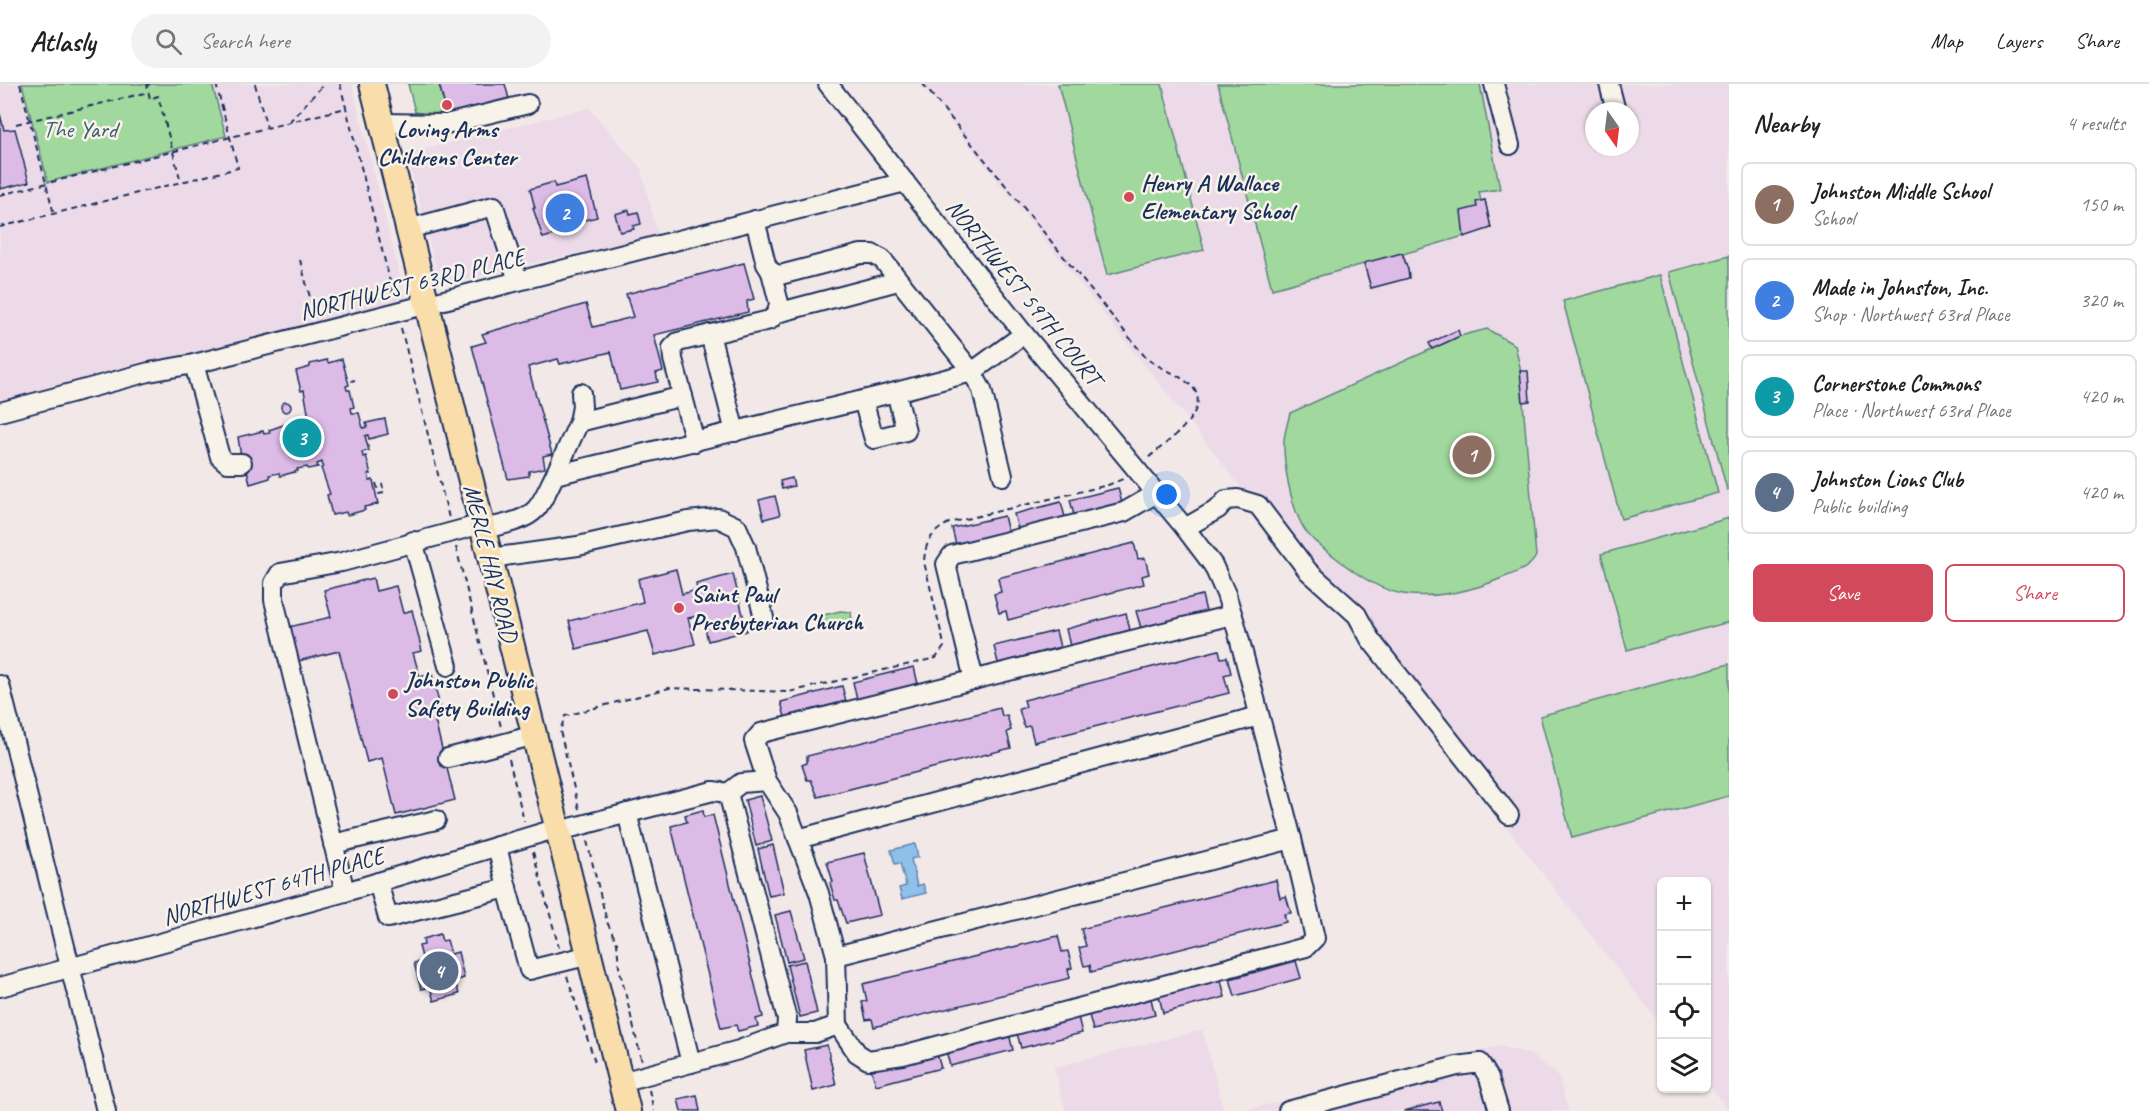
<!DOCTYPE html>
<meta charset="utf-8">
<style>
body{margin:0;font-family:Caveat,sans-serif;background:#f2f2f2;color:#222}
.controls{position:absolute;right:18px;bottom:18px;display:grid;overflow:hidden;border-radius:9px;box-shadow:0 2px 4px #0004}
.controls button{width:54px;height:54px;display:grid;place-items:center;padding:0;border:0;border-bottom:2px solid #e0e0e0;background:#fff;color:#222;font:30px sans-serif}
.compass{position:absolute;left:1585px;top:18px;width:54px;height:54px;border-radius:50%;background:#fff;box-shadow:0 2px 4px #0004;rotate:166deg}
.you{position:absolute;left:1167px;top:411px;width:21px;height:21px;margin:-15px;border:4px solid #fff;border-radius:50%;background:#1a73e8;box-shadow:0 0 0 9px #1a73e833}
.badge{display:grid;place-items:center;width:39px;height:39px;border-radius:50%;background:#d1495b;color:#fff;font-size:20px;font-weight:700}
.pin{position:absolute;translate:-50% -50%;border:3px solid #fff;box-shadow:0 2px 6px #0006}
.list{margin:0;padding:0;list-style:none}
h2{display:flex;justify-content:space-between;align-items:center;height:78px;margin:0;padding:0 24px;font-size:26px}
h2 small{font-size:20px;font-weight:400;color:#767676}
.list li{display:grid;grid-template-columns:39px 1fr auto;gap:18px;align-items:center;box-sizing:border-box;height:84px;margin:0 12px 12px;padding:0 12px;border:2px solid #e0e0e0;border-radius:9px}
.list b{display:block;font-size:22px;white-space:nowrap}
.list p{margin:0;font-size:20px;white-space:nowrap;color:#767676}
.list em{font-size:20px;font-style:normal;color:#767676}
.actions{display:flex;gap:12px;padding:18px 24px}
.actions a{flex:1;padding:14px 0;border:2px solid #d1495b;border-radius:9px;text-align:center;font-size:21px;color:#d1495b}
.actions .main{background:#d1495b;color:#fff}
.icon{flex:none;width:33px;height:33px;fill:none;stroke:currentColor;stroke-width:2;stroke-linecap:round;stroke-linejoin:round}
.map{position:relative;flex:none;width:1729px;height:1027px;overflow:hidden}
header{display:flex;align-items:center;gap:36px;box-sizing:border-box;height:84px;padding:0 30px;background:#fff;border-bottom:2px solid #e0e0e0}
header strong{font-size:28px}
nav{display:flex;gap:33px;margin-inline-start:auto;font-size:21px}
.search{width:420px;height:54px;background:#f2f2f2;display:flex;align-items:center;gap:15px;box-sizing:border-box;padding:0 21px;border-radius:33px;color:#767676;font-size:22px}
main{display:flex}
aside{flex:1;background:#fff}
.map>svg:first-child{display:block}
</style>
<header>
<strong>Atlasly</strong>
<div class="search"><svg class="icon" aria-label="search" viewBox="0 0 24 24"><circle cx="10" cy="10" r="6"/><path d="M15 15l6 6"/></svg>Search here</div>
<nav><a>Map</a><a>Layers</a><a>Share</a></nav>
</header>
<main>
<div class="map">
<svg width="1729" height="1027" viewBox="0 0 1729 1027">
<rect width="100%" height="100%" fill="#f2e8e8"/>
<filter id="ink" filterUnits="userSpaceOnUse"><feTurbulence type="fractalNoise" baseFrequency=".0167" numOctaves="2"/><feDisplacementMap in="SourceGraphic" scale="12" xChannelSelector="R" yChannelSelector="G"/><feConvolveMatrix kernelMatrix="1 2 1 2 8 2 1 2 1" color-interpolation-filters="sRGB"/></filter>
<g filter="url(#ink)">
<!-- built -->
<g fill="#ecdae8" fill-rule="evenodd">
<polygon points="0,0 352,0 408,225 0,328"/>
<path d="M921,0h808v1027l-22,-29 -1,-200h-44l-1,143 -464,-594zM1594,27h36v36h-36z"/>
<polygon points="589,24 641,85 658,152 532,179 454,199 446,198 440,193 436,186 407,69"/>
<polygon points="1202,946 1224,1027 1065,1027 1054,983"/>
<polygon points="1499,962 1528,969 1552,986 1559,994 1568,1027 1243,1027"/>
</g>
<!-- green -->
<g fill="#a1d89d" stroke="#5e847e" stroke-width="1.5">
<polygon points="22,0 212,0 226,52 48,98"/>
<polygon points="408,0 439,0 447,30 434,32 415,28"/>
<polygon points="1058,0 1162,0 1204,166 1107,191"/>
<polygon points="1218,0 1480,0 1500,105 1479,108 1481,117 1485,116 1491,144 1403,170 1408,186 1409,194 1371,204 1364,180 1272,205"/>
<polygon points="1729,172 1729,405 1727,406 1669,188"/>
<polygon points="1660,191 1718,409 1621,435 1563,217"/>
<path d="M1487,245l28,16 5,22 16,189c-6,13 -22,17 -34,22 -30,13 -66,21 -99,16 -24,-4 -50,-22 -68,-37 -12,-9 -26,-18 -33,-32 -11,-20 -19,-61 -18,-85 1,-9 4,-18 6,-27l170,-77z"/>
<polygon points="1729,434 1729,538 1627,566 1601,470"/>
<path d="M840,527l11,1 1,10c-8,8 -36,11 -28,-7z"/>
<polygon points="1729,580 1729,712 1572,754 1540,632"/>
</g>
<!-- water -->
<polygon fill="#8fc0ea" stroke="#6186b2" stroke-width="1.5" points="915,760 918,773 911,775 917,802 923,800 926,809 902,815 899,804 906,802 900,779 895,780 891,766"/>
<!-- building -->
<g fill="#ddbbe7" stroke="#1b2f5e" stroke-width="1.5">
<polygon points="439,0 505,0 509,15 447,30"/>
<polygon points="0,30 4,46 15,45 29,98 0,105"/>
<polygon points="587,95 597,133 565,141 567,147 543,154 533,124 535,124 530,105 554,98 555,103"/>
<polygon points="1485,116 1491,144 1464,153 1461,127 1477,123 1476,118"/>
<polygon points="629,126 630,130 638,128 641,140 633,142 634,145 620,148 615,130"/>
<polygon points="1402,169 1408,186 1409,194 1371,204 1364,179"/>
<polygon points="744,179 754,215 747,217 748,228 654,251 663,287 656,289 658,298 620,306 611,268 560,280 558,275 528,283 552,370 543,372 545,384 529,387 529,392 508,395 472,262 486,258 482,250 586,220 593,243 633,233 626,210"/>
<polygon points="1458,246 1460,252 1432,265 1429,259"/>
<polygon points="342,275 349,301 346,302 347,306 350,306 354,323 351,324 352,329 359,329 363,344 367,343 366,339 385,335 388,350 369,355 368,351 365,352 369,367 362,368 363,373 366,372 371,390 368,390 370,397 373,396 378,420 364,423 365,426 347,431 346,428 332,431 327,411 330,410 321,384 323,383 322,378 317,380 318,383 308,385 307,383 297,385 298,387 280,392 279,389 269,391 270,394 250,400 247,386 242,379 238,353 263,347 264,350 270,349 269,346 286,340 287,345 297,342 296,339 306,337 307,340 312,339 311,334 309,334 304,306 301,307 296,287 310,283 310,280 327,276 328,279"/>
<polygon points="1520,287 1528,287 1530,317 1523,318"/>
<circle cx="286" cy="323" r="5"/>
<polygon points="792,394 794,402 782,405 780,397"/>
<polygon points="1118,404 1122,419 1074,431 1070,416"/>
<polygon points="775,412 780,431 764,435 759,416"/>
<polygon points="1061,418 1065,433 1018,445 1014,430"/>
<polygon points="1004,432 1008,448 956,461 952,444"/>
<polygon points="1134,459 1138,475 1145,474 1149,490 1142,492 1144,500 1008,536 1006,527 999,529 994,510 1001,508 998,494"/>
<polygon points="676,485 682,510 697,506 696,500 733,490 747,547 708,557 702,531 688,534 695,560 655,571 648,547 576,565 569,537 643,518 638,495"/>
<polygon points="373,494 376,507 396,502 403,529 412,526 422,567 413,569 420,593 432,590 441,627 433,629 455,716 396,731 382,674 367,678 339,567 298,577 289,543 331,533 324,506"/>
<polygon points="1202,511 1206,528 1141,544 1136,527"/>
<polygon points="1126,529 1130,546 1070,562 1066,545"/>
<polygon points="1056,547 1060,563 998,579 994,562"/>
<polygon points="1219,566 1221,574 1227,573 1231,589 1224,591 1229,609 1034,658 1030,642 1024,643 1019,625 1026,623 1024,616"/>
<polygon points="914,583 918,600 857,615 853,598"/>
<polygon points="842,602 846,617 785,633 781,618"/>
<polygon points="1000,624 1002,632 1007,631 1011,646 1007,648 1011,664 818,713 811,696 807,696 802,681 807,679 807,672"/>
<polygon points="760,712 772,757 756,762 745,716"/>
<polygon points="703,726 704,733 713,731 763,933 756,935 758,942 738,947 736,941 721,944 671,742 687,738 685,731"/>
<polygon points="773,761 784,809 769,812 758,765"/>
<polygon points="864,769 880,831 846,839 838,816 835,816 830,799 833,798 827,778"/>
<polygon points="1276,796 1280,814 1286,812 1291,829 1284,830 1286,838 1091,888 1090,881 1084,882 1079,864 1086,862 1081,845"/>
<polygon points="791,827 804,874 787,878 775,831"/>
<polygon points="440,850 442,857 447,856 451,870 458,868 464,894 455,897 459,910 434,917 430,903 421,905 414,879 423,877 419,862 424,861 423,855"/>
<polygon points="1058,852 1062,868 1068,867 1072,884 1068,885 1070,894 874,943 872,935 866,936 862,918 867,917 863,900"/>
<polygon points="805,877 817,929 800,933 787,881"/>
<polygon points="1296,877 1301,894 1235,912 1230,895"/>
<polygon points="1221,896 1225,913 1163,929 1159,912"/>
<polygon points="1151,915 1155,931 1093,946 1089,931"/>
<polygon points="1078,933 1082,949 1021,964 1017,949"/>
<polygon points="1009,950 1013,966 950,982 946,966"/>
<polygon points="827,961 836,1001 813,1007 804,966"/>
<polygon points="936,967 941,984 876,1001 871,985"/>
<polygon points="697,1011 700,1027 681,1027 678,1015"/>
<polygon points="1439,1018 1442,1027 1404,1027"/>
</g>
<g fill="none" stroke-linecap="round" stroke-linejoin="round">
<!-- minor casing -->
<g stroke="#1b2f5e" stroke-width="22">
<g id="minor">
<polyline points="828,0 1024,250 1185,444 1213,481 1226,510 1236,542 1292,755 836,872"/>
<polyline points="1494,0 1510,61"/>
<polyline points="1609,0 1616,27"/>
<polyline points="382,39 446,40 528,20"/>
<polyline points="755,136 766,180 771,188 780,191 861,170 872,170 882,175 972,288 982,306 1003,392"/>
<polyline points="408,145 494,122 518,197"/>
<polyline points="777,229 898,197"/>
<polyline points="710,250 735,348"/>
<polyline points="194,280 220,373 227,379 242,379"/>
<polyline points="863,316 874,355 906,347 896,308"/>
<polyline points="0,328 149,288 194,280 905,98"/>
<polyline points="579,338 582,323 581,309"/>
<polyline points="695,358 673,275 672,264 678,258 770,236 777,229 779,219 771,188"/>
<polyline points="555,391 579,338 683,312"/>
<polyline points="1185,444 1218,425 1226,416 1238,415 1258,421 1308,487 1357,531 1370,555 1509,731"/>
<path d="M483,445c16,-4 41,-7 53,-20 8,-9 13,-23 19,-34l341,-83 76,-20 52,-38"/>
<polyline points="413,457 448,582"/>
<polyline points="490,474 578,462 688,437 718,434 737,443 746,463 764,534"/>
<polyline points="974,596 946,480 952,471 1124,428 1157,409"/>
<polyline points="0,601 106,1027"/>
<polyline points="448,674 535,651"/>
<polyline points="767,697 754,657 761,649 1232,531"/>
<polyline points="728,709 741,699 767,697 788,729 819,809 836,872 838,941 815,949 786,949"/>
<polyline points="627,729 691,979"/>
<polyline points="559,747 713,707 728,709 787,935 786,949 739,966 621,998"/>
<polyline points="798,755 1259,632"/>
<polyline points="333,760 436,736"/>
<polyline points="378,798 388,834 507,804 497,762"/>
<polyline points="507,804 529,886 590,871"/>
<polyline points="345,808 274,516 274,499 280,489 342,478 482,440"/>
<polyline points="0,903 345,808 558,744"/>
<polyline points="838,941 857,969 868,976 903,971 1306,863 1315,854 1292,755"/>
<polyline points="1288,1027 1457,982 1480,979 1489,994 1499,1027"/>
</g>
</g>
<!-- major casing -->
<g stroke="#1b2f5e" stroke-width="28">
<polyline id="major" points="372,0 628,1027"/>
</g>
<!-- path -->
<g stroke="#1b2f5e" stroke-width="2" stroke-dasharray="6 4.5" stroke-linecap="butt">
<polyline points="20,0 54,130"/>
<polyline points="150,0 147,1 150,15 158,12 181,98"/>
<polyline points="255,0 267,44"/>
<polyline points="340,0 394,213"/>
<path d="M923,0l224,275c13,9 29,14 41,24 32,24 -24,61 -40,75"/>
<polyline points="289,38 324,0"/>
<polyline points="16,40 149,8"/>
<polyline points="0,111 346,24"/>
<polyline points="0,143 238,84 216,0"/>
<polyline points="300,176 315,232"/>
<polyline points="401,244 449,434"/>
<polyline points="351,297 355,296"/>
<polyline points="376,399 379,410 384,409 382,400"/>
<polyline points="456,463 501,643"/>
<polyline points="509,675 524,737"/>
<path d="M579,725l-19,-78 5,-15 104,-28 120,4 147,-34 8,-11 -1,-7 -19,-78c1,-19 7,-30 25,-39l159,-38 15,-6"/>
<polyline points="587,757 607,838 617,859 619,883 642,978"/>
<polyline points="533,768 559,864"/>
<polyline points="567,892 595,978"/>
<polyline points="649,1006 654,1027"/>
</g>
<!-- minor -->
<use href="#minor" stroke="#f7f3e8" stroke-width="18"/>
<!-- major -->
<use href="#major" stroke="#f9deab" stroke-width="24"/>
</g>
</g>
<!-- markers -->
<g fill="#d1495b" stroke="#f7f3e8" stroke-width="2">
<circle cx="447" cy="21" r="6"/>
<circle cx="1129" cy="113" r="6"/>
<circle cx="679" cy="524" r="6"/>
<circle cx="393" cy="610" r="6"/>
</g>
<g text-anchor="middle" stroke-width="5" stroke-linejoin="round" paint-order="stroke">
<!-- park labels -->
<g font-size="24" fill="#3c596e" stroke="#f7f3e8">
<text x="80" y="53">The Yard</text>
</g>
<!-- poi labels -->
<g font-size="24" font-weight="bold" fill="#1b2f5e" stroke="#f7f3e8" text-anchor="start">
<text x="447" y="53" text-anchor="middle">Loving Arms<tspan x="447" dy="28">Childrens Center</tspan></text>
<text x="1141" y="107">Henry A Wallace<tspan x="1141" dy="28">Elementary School</tspan></text>
<text x="691" y="518">Saint Paul<tspan x="691" dy="28">Presbyterian Church</tspan></text>
<text x="405" y="604">Johnston Public<tspan x="405" dy="28">Safety Building</tspan></text>
</g>
<!-- street labels -->
<g font-size="24" fill="#1b2f5e" stroke="#f7f3e8">
<text transform="translate(412 200) rotate(-14)" y="8">NORTHWEST 63RD PLACE</text>
<text transform="translate(1024 208) rotate(51)" y="8">NORTHWEST 59TH COURT</text>
<text transform="translate(491 479) rotate(76)" y="8">MERLE HAY ROAD</text>
<text transform="translate(273 802) rotate(-16)" y="8">NORTHWEST 64TH PLACE</text>
</g>
</g>
</svg>
<div class="controls">
<button>+</button>
<button>−</button>
<button><svg class="icon" aria-label="locate" viewBox="0 0 24 24"><circle cx="12" cy="12" r="6"/><path d="M12 2v4M12 18v4M2 12h4M18 12h4"/></svg></button>
<button><svg class="icon" aria-label="layers" viewBox="0 0 24 24"><path d="M12 4l9 5-9 5-9-5zM3 14l9 5 9-5"/></svg></button>
</div>
<svg class="compass" viewBox="-18 -18 36 36"><path d="M0-13l5 13h-10z" fill="#e53935"/><path d="M0 13l5-13h-10z" fill="#767676"/></svg>
<div class="you"></div>
<div class="pin badge" style="left:1472px;top:371px;background:#8d6e63">1</div>
<div class="pin badge" style="left:565px;top:129px;background:#3f7fe0">2</div>
<div class="pin badge" style="left:302px;top:354px;background:#0f9aa8">3</div>
<div class="pin badge" style="left:439px;top:887px;background:#5c6f8a">4</div>
</div>
<aside>
<h2>Nearby<small>4 results</small></h2>
<ul class="list">
<li><span class="badge" style="background:#8d6e63">1</span><div><b>Johnston Middle School</b><p>School</p></div><em>150 m</em></li>
<li><span class="badge" style="background:#3f7fe0">2</span><div><b>Made in Johnston, Inc.</b><p>Shop · Northwest 63rd Place</p></div><em>320 m</em></li>
<li><span class="badge" style="background:#0f9aa8">3</span><div><b>Cornerstone Commons</b><p>Place · Northwest 63rd Place</p></div><em>420 m</em></li>
<li><span class="badge" style="background:#5c6f8a">4</span><div><b>Johnston Lions Club</b><p>Public building</p></div><em>420 m</em></li>
</ul>
<div class="actions"><a class="main">Save</a><a>Share</a></div>
</aside>
</main>
